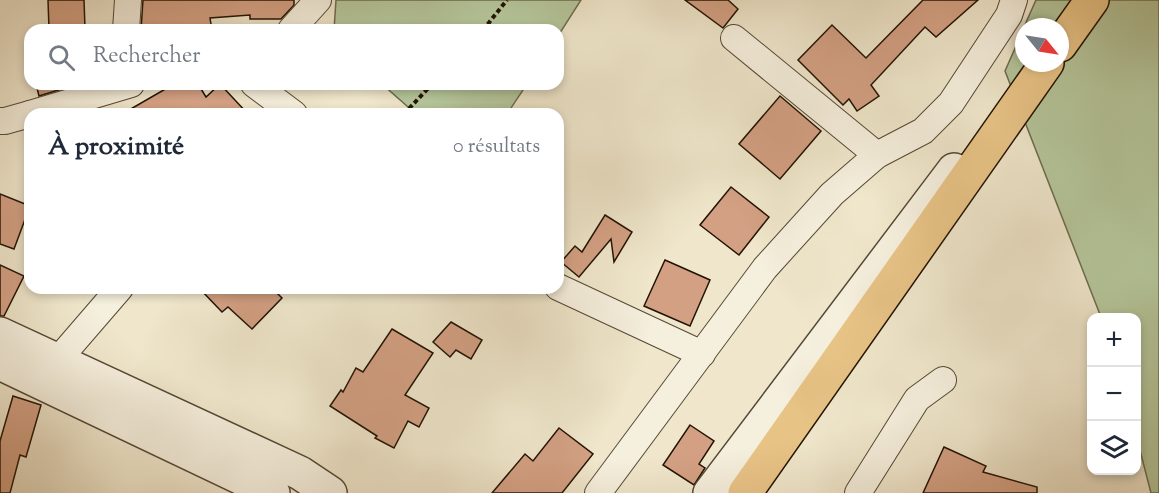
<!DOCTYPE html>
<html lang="fr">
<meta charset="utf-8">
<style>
body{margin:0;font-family:"Sorts Mill Goudy",serif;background:#f6f6f7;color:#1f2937}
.controls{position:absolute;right:18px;bottom:18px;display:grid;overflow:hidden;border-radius:12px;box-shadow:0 3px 9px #0003}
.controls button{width:54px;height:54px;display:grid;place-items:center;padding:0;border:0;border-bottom:2px solid #e0e1e3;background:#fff;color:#1f2937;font:30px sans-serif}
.compass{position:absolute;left:1015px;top:18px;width:54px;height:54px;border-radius:50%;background:#fff;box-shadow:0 3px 9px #0003;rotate:120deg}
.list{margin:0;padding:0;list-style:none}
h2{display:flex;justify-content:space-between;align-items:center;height:78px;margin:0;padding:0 24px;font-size:26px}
h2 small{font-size:20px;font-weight:400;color:#747a83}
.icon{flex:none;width:33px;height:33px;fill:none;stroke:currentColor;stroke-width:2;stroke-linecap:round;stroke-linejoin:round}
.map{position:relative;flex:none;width:1159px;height:493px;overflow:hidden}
.search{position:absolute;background:#fff;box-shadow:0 3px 9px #0003;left:24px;top:24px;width:540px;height:66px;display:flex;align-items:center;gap:15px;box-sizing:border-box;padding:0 21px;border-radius:18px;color:#747a83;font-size:22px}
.panel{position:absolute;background:#fff;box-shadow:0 3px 9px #0003;left:24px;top:108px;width:540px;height:186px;border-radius:18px}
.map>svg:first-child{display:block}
</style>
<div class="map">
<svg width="1159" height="493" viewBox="0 0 1159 493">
<rect width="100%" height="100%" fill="#efe6cb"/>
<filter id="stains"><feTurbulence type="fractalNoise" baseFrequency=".00333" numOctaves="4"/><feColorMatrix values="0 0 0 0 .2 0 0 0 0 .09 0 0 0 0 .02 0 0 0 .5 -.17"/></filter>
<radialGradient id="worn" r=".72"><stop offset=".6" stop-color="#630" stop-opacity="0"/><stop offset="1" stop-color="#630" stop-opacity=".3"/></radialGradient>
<!-- green -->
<g fill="#b5c69b" stroke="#6c6c4f" stroke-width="1.5">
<polygon points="336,0 581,0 558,36 558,30 334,30"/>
<polygon points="1036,0 1159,0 1159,493 1151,493 1137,439 1136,318 1101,317 1005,71 1024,28 1024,63 1060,63 1060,27 1024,27"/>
<polygon points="382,84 527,84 507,114 416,114"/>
</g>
<!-- building -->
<g fill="#d3a083" stroke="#221303" stroke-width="1.5">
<polygon points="48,0 84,0 85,28 49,29"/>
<polygon points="143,0 294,0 294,5 281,19 250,19 250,15 210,18 212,30 141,30"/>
<polygon points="685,0 728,0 738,9 723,28"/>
<polygon points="923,0 978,0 936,37 925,27 871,85 879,96 857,111 849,99 843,105 798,60 832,25 866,58"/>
<polygon points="36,84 78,84 39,96"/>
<polygon points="174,84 198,84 206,97 220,84 248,114 122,114"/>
<polygon points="780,96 821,131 780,179 739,144"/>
<polygon points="731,187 769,217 739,255 700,225"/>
<polygon points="0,194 30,206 14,249 0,244"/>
<polygon points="605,215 632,232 614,262 611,239 579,277 561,262 575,246 582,252"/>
<polygon points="665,260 710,280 690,326 644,306"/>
<polygon points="0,265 24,276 4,316 0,316"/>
<polygon points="199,288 272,288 282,298 252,329 228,307 222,312"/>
<polygon points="451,322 482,340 471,359 456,350 450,357 433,342"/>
<polygon points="392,329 433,353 405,395 429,408 419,427 408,421 394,448 375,438 377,436 330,406 341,390 343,392 356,368 363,372"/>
<polygon points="13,396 41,405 26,457 20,455 10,493 0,493 0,441"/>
<polygon points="690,425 714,441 699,464 705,468 694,485 663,465"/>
<polygon points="559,428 593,454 562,493 492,493 525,454 533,461"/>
<polygon points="944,447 986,466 983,472 1037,487 1037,493 923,493"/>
</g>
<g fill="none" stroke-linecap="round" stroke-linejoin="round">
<!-- minor casing -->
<g stroke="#554835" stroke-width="28">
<g id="minor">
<polyline points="126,30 128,0"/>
<polyline points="291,30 318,0"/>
<polyline points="734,38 877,155"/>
<polyline points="254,84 294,114"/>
<polyline points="30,114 131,84"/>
<polyline points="0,121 5,121 30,114"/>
<polyline points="558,287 702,354"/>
<polyline points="57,361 120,288"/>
<polyline points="598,493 765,268 832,194 877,155 923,131 951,103 1009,15 1014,0"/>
<polyline points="858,493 917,399 943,380"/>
</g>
</g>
<!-- tertiary casing -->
<g stroke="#554835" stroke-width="36">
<g id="tertiary">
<polyline points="0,334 300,473 330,493"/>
<polyline points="0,363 273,493"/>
<polyline points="710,493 954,170"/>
</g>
</g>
<!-- trunk casing -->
<g stroke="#221303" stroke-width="36">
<g id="trunk">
<polyline points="1060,45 1092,0"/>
<polyline points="745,493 1047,63"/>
</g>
</g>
<!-- path -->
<g stroke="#221303" stroke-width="4" stroke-dasharray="4.5 3" stroke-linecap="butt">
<polyline points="483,30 507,0"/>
<polyline points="404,114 432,84"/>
</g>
<!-- minor -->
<use href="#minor" stroke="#f5efdd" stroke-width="26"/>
<!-- tertiary -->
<use href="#tertiary" stroke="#f5efdd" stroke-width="33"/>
<!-- trunk -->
<use href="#trunk" stroke="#e8c386" stroke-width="33"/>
</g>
<rect width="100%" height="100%" filter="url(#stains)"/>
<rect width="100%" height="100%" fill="url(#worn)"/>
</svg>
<div class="controls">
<button>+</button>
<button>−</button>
<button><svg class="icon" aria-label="layers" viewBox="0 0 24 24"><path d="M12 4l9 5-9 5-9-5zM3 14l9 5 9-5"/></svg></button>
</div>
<svg class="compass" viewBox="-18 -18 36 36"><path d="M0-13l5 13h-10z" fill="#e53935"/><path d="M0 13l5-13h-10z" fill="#747a83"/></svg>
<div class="search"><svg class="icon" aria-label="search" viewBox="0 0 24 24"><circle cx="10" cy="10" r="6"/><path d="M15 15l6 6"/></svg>Rechercher</div>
<section class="panel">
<h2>À proximité<small>0 résultats</small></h2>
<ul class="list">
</ul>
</section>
</div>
